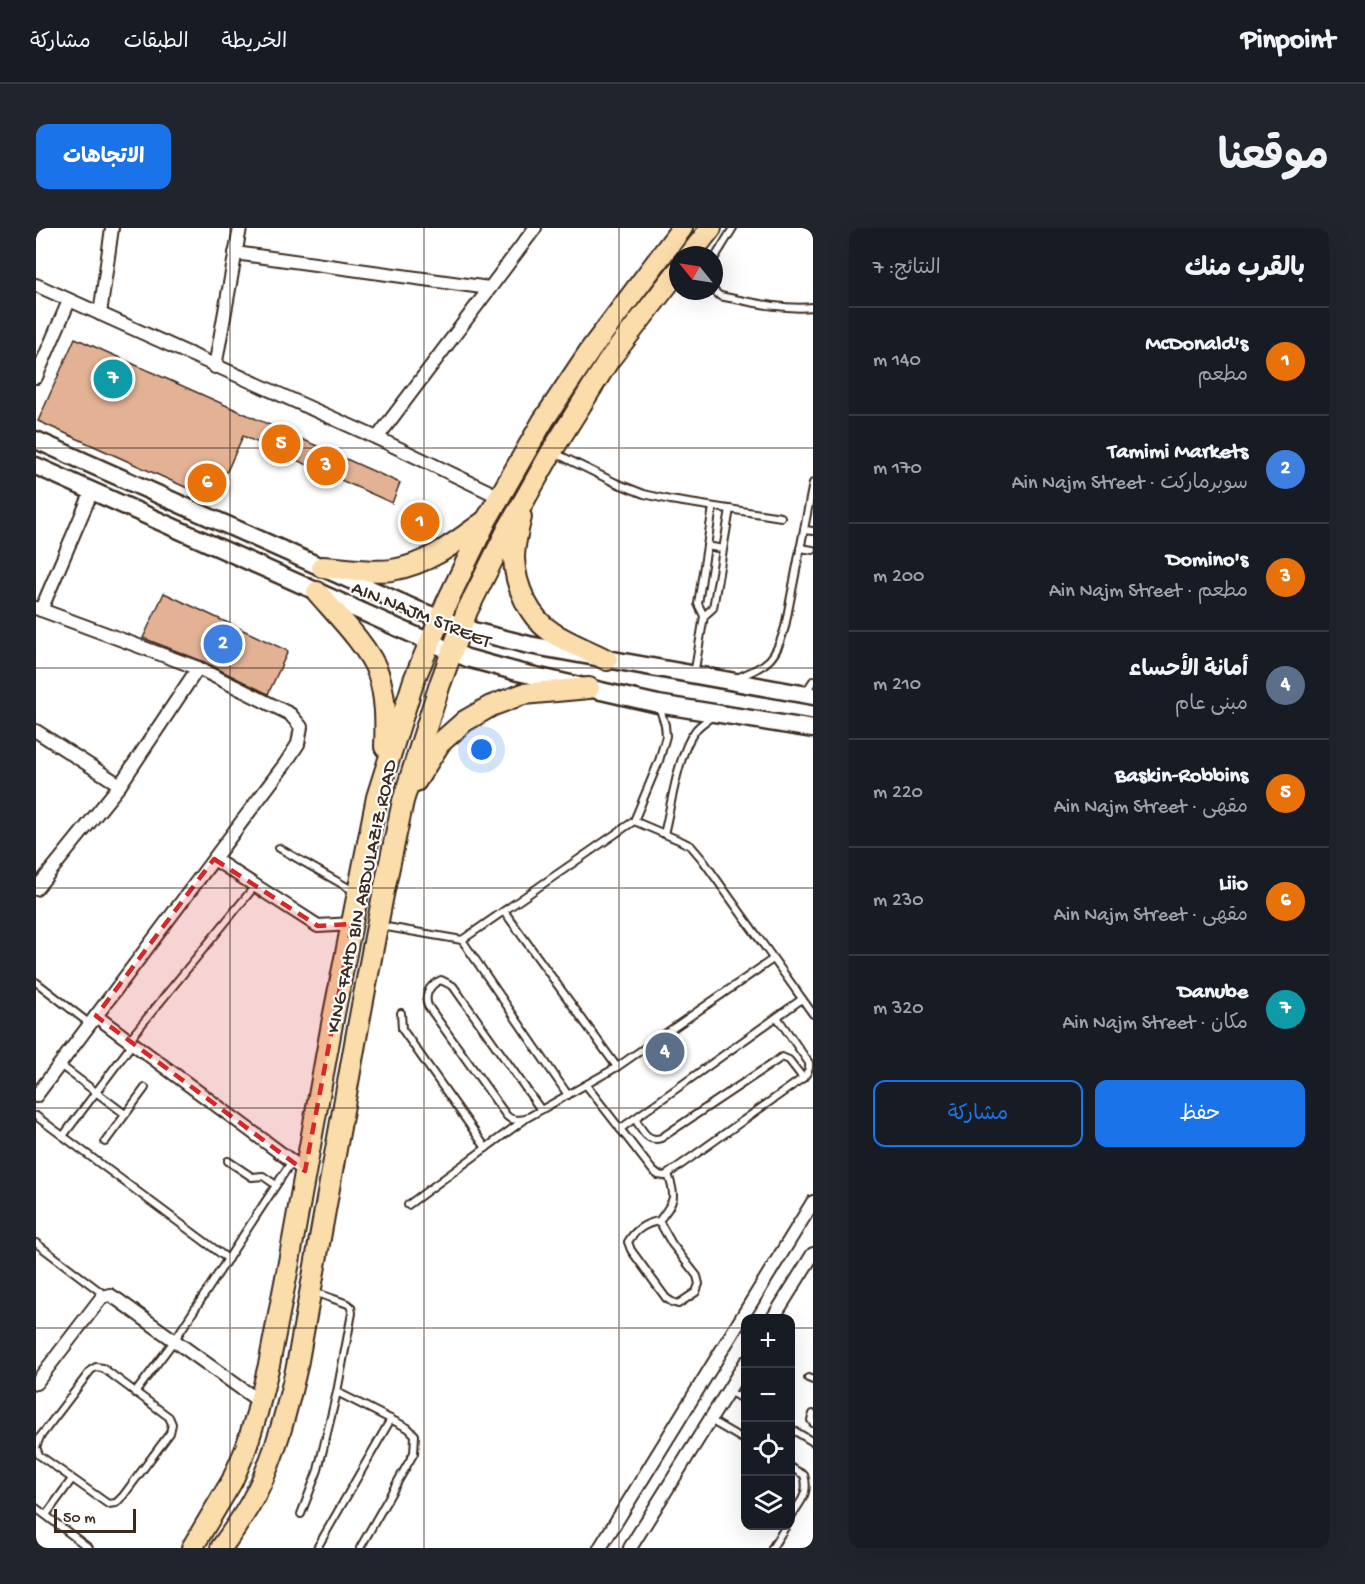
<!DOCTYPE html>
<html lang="ar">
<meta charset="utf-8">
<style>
body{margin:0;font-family:"Gochi Hand","Playpen Sans Arabic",sans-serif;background:#20242c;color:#f1f3f6;direction:rtl}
.controls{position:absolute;right:18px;bottom:18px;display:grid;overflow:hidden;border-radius:12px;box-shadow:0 6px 24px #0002}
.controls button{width:54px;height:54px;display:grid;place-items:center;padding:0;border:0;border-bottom:2px solid #363941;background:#171b24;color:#f1f3f6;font:30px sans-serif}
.compass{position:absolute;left:633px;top:18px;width:54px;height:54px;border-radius:50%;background:#171b24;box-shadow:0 6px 24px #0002;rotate:300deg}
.scale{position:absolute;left:18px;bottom:15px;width:82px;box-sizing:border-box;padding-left:6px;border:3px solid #3b2a1e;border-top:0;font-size:16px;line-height:21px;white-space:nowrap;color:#3b2a1e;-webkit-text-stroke:4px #fff;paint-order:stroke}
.you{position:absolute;left:446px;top:522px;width:21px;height:21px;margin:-15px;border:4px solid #fff;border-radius:50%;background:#1a73e8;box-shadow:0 0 0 9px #1a73e833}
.badge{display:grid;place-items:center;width:39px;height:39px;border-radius:50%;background:#1a73e8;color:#fff;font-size:20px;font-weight:700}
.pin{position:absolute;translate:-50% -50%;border:3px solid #fff;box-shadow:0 2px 6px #0006}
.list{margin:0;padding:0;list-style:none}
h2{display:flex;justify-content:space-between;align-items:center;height:78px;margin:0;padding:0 24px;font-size:26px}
h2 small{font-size:20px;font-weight:400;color:#9ea1a6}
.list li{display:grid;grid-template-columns:39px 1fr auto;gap:18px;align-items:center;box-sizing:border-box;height:108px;padding:0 24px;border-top:2px solid #363941}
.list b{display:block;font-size:22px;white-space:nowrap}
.list p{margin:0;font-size:20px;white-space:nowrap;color:#9ea1a6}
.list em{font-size:20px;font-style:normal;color:#9ea1a6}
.actions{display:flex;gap:12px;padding:18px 24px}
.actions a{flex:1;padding:14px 0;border:2px solid #1a73e8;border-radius:12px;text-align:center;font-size:21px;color:#1a73e8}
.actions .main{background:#1a73e8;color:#fff}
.icon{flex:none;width:33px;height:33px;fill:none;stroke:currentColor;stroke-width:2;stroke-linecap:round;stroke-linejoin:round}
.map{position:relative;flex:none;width:777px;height:1320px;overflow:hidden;direction:ltr;border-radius:12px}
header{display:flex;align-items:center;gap:36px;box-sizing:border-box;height:84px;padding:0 30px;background:#171b24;border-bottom:2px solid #363941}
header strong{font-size:28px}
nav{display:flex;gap:33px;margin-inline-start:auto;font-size:21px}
.intro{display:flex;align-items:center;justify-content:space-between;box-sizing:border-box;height:144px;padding:0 36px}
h1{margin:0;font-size:42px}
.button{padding:15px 27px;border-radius:12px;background:#1a73e8;color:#fff;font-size:21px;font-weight:700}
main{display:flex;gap:36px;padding:0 36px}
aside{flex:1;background:#171b24;border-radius:12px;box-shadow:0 6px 24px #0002}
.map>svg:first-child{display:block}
</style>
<header>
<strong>Pinpoint</strong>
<nav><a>الخريطة</a><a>الطبقات</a><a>مشاركة</a></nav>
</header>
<div class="intro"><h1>موقعنا</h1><a class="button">الاتجاهات</a></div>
<main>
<aside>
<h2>بالقرب منك<small>النتائج: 7</small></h2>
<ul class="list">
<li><span class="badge" style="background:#e8710a">1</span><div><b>McDonald's</b><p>مطعم</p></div><em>140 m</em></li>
<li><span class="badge" style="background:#3f7fe0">2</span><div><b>Tamimi Markets</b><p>سوبرماركت · Ain Najm Street</p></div><em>170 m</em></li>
<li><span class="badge" style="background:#e8710a">3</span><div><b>Domino's</b><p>مطعم · Ain Najm Street</p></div><em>200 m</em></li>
<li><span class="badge" style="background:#5c6f8a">4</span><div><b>أمانة الأحساء</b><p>مبنى عام</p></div><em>210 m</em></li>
<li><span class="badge" style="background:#e8710a">5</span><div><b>Baskin-Robbins</b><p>مقهى · Ain Najm Street</p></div><em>220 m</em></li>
<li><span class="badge" style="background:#e8710a">6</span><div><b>Liio</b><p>مقهى · Ain Najm Street</p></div><em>230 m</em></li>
<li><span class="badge" style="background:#0f9aa8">7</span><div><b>Danube</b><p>مكان · Ain Najm Street</p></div><em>320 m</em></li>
</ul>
<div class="actions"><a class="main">حفظ</a><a>مشاركة</a></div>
</aside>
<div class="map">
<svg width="777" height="1320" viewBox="0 0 777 1320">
<rect width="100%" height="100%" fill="#fff"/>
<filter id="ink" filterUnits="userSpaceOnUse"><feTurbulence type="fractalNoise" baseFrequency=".0167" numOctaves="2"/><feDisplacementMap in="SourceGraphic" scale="12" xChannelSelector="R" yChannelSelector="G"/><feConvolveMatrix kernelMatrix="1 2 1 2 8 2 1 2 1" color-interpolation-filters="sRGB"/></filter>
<g filter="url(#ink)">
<!-- building -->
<g fill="#e3b295" stroke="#3b2a1e" stroke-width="1.5">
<polygon points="39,110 364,255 356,275 207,208 178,272 2,193"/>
<polygon points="128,365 252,423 232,466 166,433 107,410"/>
</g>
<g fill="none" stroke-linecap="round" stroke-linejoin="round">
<!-- lane casing -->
<g stroke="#3b2a1e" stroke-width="10">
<g id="lane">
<polyline points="678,31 697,0"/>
<path d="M678,63l6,5c31,6 62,14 93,11"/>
<polyline points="519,225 580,255 608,266 634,272 745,289"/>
<polyline points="768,302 777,303"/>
<polyline points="671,318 687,321"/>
<polyline points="764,320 777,322"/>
<polyline points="668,388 677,380 694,281"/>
<polyline points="658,447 668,388 662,376 677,279"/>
<path d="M701,450c32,-14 38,-17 48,-51l28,-144"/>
<polyline points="769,465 777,453"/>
<polyline points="598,593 645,613 655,618 666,631 777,786"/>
<path d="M628,606c7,-27 14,-81 31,-103 4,-6 11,-10 18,-15"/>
<polyline points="243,620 318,663"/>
<polyline points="468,683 581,839"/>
<polyline points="345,698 426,712 598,593 623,533 630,508 629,497 623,478"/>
<polyline points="426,712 532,867"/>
<polyline points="0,754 54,796"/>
<polyline points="365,785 366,801 450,920"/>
<polyline points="93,812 219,658"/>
<polyline points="24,837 89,886"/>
<path d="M550,857l67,86 5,4 7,1 138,-98c4,-5 7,-8 6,-15l-32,-46"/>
<path d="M505,882l-88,-124 -12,-6c-12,5 -17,15 -13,26l78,109c5,6 11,5 19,4l92,-52 156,-108"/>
<polyline points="0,888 192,1031"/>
<path d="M599,891c7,10 12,24 26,19l121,-81 7,3 14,18"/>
<polyline points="584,901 766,771"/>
<polyline points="27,908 97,815"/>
<polyline points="69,914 109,860"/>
<polyline points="192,933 216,949 227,948 240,957"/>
<polyline points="372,977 488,892"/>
<path d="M623,993l13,23 25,32 2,8 -3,8 -18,12 -6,-2 -6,-4 -35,-48 -3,-8c7,-12 18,-19 31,-21 15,-20 18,-22 9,-47"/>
<polyline points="0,1015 70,1068"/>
<polygon points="60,1139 67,1140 133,1189 136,1196 134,1205 87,1268 80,1275 72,1276 3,1227 0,1219 4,1209 55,1142"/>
<polyline points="772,1150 777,1152"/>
<polyline points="692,1163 710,1173"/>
<polyline points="301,1164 372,1200 379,1207 378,1225 324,1320"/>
<polyline points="99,1165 138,1113 256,933"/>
<polyline points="777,1186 775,1192 777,1195"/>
<polyline points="674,1192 710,1213"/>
<polyline points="754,1200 777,1214"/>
<path d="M754,1239l14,8c6,19 -4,27 -14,43"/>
<polyline points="0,1280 53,1320"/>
<polyline points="265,1286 282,1242 301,1164 316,1085 315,1079 312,1076 278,1064"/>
<polyline points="10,1287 36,1251"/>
<polyline points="281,1320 355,1191"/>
<polyline points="736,1320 750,1298"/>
</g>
</g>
<!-- street casing -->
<g stroke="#3b2a1e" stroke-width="16">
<g id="street">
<polyline points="199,25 453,60"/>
<polyline points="0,57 341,210 464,269"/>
<polyline points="64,86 76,0"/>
<polyline points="179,139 204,0"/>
<polyline points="0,149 33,73"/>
<polyline points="341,210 499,0"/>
<polyline points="0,380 162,440 84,557 0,661"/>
<polyline points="5,382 56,263"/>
<polyline points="0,503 84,557"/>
<polyline points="178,631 282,698 316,696"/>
<polyline points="60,788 269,943"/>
<polyline points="0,868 249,536 262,516 265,499 254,486 162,440"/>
<polyline points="737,1090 777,1026"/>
<polyline points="0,1155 66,1069 74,1067 82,1072 224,1174"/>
<polyline points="564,1320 777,974"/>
<polyline points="594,1320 710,1134"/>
</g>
</g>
<!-- secondary casing -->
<g stroke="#3b2a1e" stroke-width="21">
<g id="secondary">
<polyline points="0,212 384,383 437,403 493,417 777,468"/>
<polyline points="0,238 376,406 431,430 482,444 622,476 777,501"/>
</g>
</g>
<!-- primary casing -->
<g stroke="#3b2a1e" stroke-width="24">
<g id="primary">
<polyline points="654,27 675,0"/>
<path d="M485,289c-3,13 -7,27 -7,41 1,28 15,60 39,75 17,11 37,18 54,27"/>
<path d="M286,339c21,1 50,6 70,3 37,-6 64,-28 93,-49"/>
<path d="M281,364c18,21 52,55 61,81 8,24 8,49 7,74"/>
<polyline points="380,553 404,515 429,493 455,478 487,466 553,460"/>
<polyline points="156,1320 196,1253 209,1223 221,1185 233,1137 253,1034 296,796 341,569 378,452 411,374 451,291 507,193 555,121 646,0"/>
<path d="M185,1320c13,-18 25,-35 35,-55 20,-39 31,-84 41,-127l61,-339 24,-127 21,-99 37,-117 27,-73 41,-82 44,-78 57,-91 69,-89"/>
</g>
</g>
<!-- lane -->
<use href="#lane" stroke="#fff" stroke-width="6"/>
<!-- street -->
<use href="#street" stroke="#fff" stroke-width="12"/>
<!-- secondary -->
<use href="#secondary" stroke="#fff" stroke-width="16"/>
<!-- primary -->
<use href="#primary" stroke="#fbdcab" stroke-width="20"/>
</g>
</g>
<!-- marked area -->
<path fill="#d62828" fill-opacity="0.2" stroke="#d62828" stroke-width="4.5" stroke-dasharray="12 8" stroke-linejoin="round" d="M178,631l104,67 34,-2 -47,247 -209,-155z"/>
<!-- grid -->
<path fill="none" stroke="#3b2a1e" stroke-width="1.5" stroke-opacity="0.55" d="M194,0v1320M388,0v1320M583,0v1320M0,220h777M0,440h777M0,660h777M0,880h777M0,1100h710M754,1100h23"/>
<g text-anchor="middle" stroke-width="4.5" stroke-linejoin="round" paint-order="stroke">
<!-- street labels -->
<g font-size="20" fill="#3b2a1e" stroke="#fff">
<text transform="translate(386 385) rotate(22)" y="7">AIN NAJM STREET</text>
<text transform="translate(324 668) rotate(-78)" y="7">KING FAHD BIN ABDULAZIZ ROAD</text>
</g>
</g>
</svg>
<div class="controls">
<button>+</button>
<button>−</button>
<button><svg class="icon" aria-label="locate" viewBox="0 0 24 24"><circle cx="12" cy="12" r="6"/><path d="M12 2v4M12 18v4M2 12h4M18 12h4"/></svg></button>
<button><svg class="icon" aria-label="layers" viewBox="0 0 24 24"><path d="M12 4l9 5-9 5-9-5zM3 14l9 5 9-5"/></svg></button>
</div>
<svg class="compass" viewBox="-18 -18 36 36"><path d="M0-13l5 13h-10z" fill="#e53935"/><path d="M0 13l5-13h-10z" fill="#9ea1a6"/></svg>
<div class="scale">50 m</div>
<div class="you"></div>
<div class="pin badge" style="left:384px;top:294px;background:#e8710a">1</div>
<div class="pin badge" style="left:187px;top:416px;background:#3f7fe0">2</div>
<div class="pin badge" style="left:290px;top:238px;background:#e8710a">3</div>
<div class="pin badge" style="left:629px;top:824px;background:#5c6f8a">4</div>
<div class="pin badge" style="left:245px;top:216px;background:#e8710a">5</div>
<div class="pin badge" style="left:171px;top:255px;background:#e8710a">6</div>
<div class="pin badge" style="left:77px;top:151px;background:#0f9aa8">7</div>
</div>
</main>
